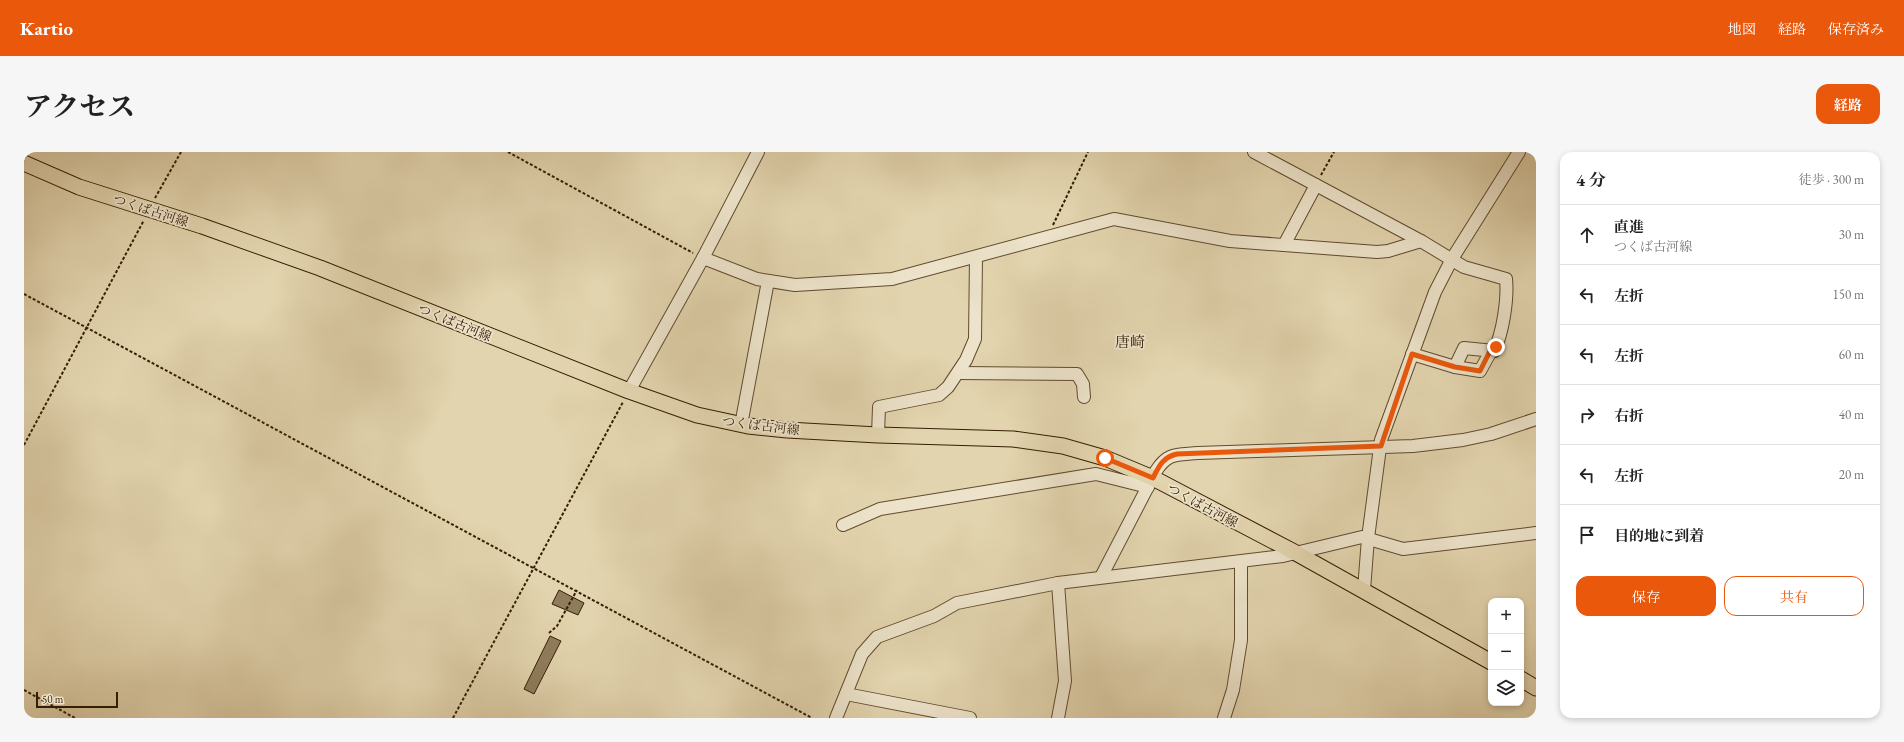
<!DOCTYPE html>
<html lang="ja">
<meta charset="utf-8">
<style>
body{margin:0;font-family:"EB Garamond","Noto Serif JP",serif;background:#f6f6f6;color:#222}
.controls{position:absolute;right:12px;bottom:12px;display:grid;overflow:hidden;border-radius:8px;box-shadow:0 2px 6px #0003}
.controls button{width:36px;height:36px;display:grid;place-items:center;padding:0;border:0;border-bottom:1px solid #e0e0e0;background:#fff;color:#222;font:20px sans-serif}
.scale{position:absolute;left:12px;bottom:10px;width:82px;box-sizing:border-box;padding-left:4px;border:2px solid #361d04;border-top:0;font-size:11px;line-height:14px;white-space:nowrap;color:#361d04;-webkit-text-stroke:3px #ece3ca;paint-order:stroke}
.stop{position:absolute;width:12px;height:12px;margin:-9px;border:3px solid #ea580c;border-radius:50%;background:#fff}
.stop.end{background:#ea580c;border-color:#fff;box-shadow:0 1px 4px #0008}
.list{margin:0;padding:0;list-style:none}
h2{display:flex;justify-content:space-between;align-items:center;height:52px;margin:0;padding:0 16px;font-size:17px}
h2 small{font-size:13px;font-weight:400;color:#767676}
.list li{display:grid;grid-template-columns:26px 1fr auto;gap:12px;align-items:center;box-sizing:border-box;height:60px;padding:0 16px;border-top:1px solid #e0e0e0}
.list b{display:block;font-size:15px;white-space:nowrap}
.list p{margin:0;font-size:13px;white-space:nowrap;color:#767676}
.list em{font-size:13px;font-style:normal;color:#767676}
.actions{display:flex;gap:8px;padding:12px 16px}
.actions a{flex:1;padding:9px 0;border:1px solid #ea580c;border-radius:12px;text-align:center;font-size:14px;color:#ea580c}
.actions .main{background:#ea580c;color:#fff}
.icon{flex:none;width:22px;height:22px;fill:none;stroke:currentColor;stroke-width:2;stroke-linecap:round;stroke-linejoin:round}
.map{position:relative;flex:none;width:1512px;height:566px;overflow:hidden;border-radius:12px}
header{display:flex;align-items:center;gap:24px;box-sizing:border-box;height:56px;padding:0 20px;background:#ea580c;color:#fff}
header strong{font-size:19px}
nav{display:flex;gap:22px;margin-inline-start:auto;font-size:14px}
.intro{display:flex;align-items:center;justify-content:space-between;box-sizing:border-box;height:96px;padding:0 24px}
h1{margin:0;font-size:28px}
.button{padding:10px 18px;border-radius:12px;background:#ea580c;color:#fff;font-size:14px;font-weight:700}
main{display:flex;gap:24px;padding:0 24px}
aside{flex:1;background:#fff;border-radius:12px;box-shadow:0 2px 6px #0003}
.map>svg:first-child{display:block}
</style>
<header>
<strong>Kartio</strong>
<nav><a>地図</a><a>経路</a><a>保存済み</a></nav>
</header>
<div class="intro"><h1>アクセス</h1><a class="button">経路</a></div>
<main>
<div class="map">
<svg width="1512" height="566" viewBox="0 0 1512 566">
<rect width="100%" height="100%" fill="#e2d4ae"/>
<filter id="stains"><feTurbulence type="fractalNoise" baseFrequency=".005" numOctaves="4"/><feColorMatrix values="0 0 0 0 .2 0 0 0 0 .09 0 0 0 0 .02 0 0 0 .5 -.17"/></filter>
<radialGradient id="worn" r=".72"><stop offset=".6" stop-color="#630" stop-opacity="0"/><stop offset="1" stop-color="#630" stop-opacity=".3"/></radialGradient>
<!-- building -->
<g fill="#8f7c5c" stroke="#361d04">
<polygon points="535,438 560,451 554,463 528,452"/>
<polygon points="526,484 537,489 510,542 500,537"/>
</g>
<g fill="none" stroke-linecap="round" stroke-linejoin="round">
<!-- minor casing -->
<g stroke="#614b2e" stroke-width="14">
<g id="minor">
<path d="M1230,0l167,89 43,26 42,12c2,19 -3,54 -12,72l-30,-3 -9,19 -43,-13"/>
<polyline points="1260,93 1292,33"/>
<polyline points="679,106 733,127 771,133 868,127 1090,67 1206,89 1353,100 1364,99 1397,89"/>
<polyline points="1431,215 1456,219 1467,199"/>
<polyline points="934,221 1053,222 1059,232 1060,245"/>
<polyline points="605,239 679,106 734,0"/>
<polyline points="717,273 744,129"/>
<polyline points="854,283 855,255 915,243 924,235 942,208 951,187 952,105"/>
<polyline points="819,373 856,357 1072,322 1124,335"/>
<path d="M1077,425l55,-106c12,-19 21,-16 42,-18l215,-7 50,-6 28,-6 45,-15"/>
<polyline points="1034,431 1041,529 1034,566"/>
<polyline points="1340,438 1344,386 1357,288 1361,277 1411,140 1428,107 1495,0"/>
<polyline points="822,542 946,566"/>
<polyline points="812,566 838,502 853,485 910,464 933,451 1034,431 1259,404 1338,385 1379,397 1512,381"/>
<polyline points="1200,566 1209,538 1217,488 1217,410"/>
</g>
</g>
<!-- major casing -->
<g stroke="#361d04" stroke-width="17">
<g id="major">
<polyline points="0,11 55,35 178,74 296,116 605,239 673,263 724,274 763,278 854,283 989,287 1039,294 1081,306 1129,326 1272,401 1467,510"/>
<polyline points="1497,527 1512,536"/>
</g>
</g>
<!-- path -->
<g stroke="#361d04" stroke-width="2" stroke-dasharray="3 2" stroke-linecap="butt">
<polyline points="484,0 669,101"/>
<polyline points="1297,23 1310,0"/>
<polyline points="131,46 157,0"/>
<polyline points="1029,73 1064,0"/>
<polyline points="0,142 788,566"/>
<polyline points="0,293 120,68"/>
<polyline points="525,481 533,474 553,438"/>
<polyline points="0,538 51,566"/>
<polyline points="429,566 599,250"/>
</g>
<!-- minor -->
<use href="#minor" stroke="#ece3ca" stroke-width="12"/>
<!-- major -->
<use href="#major" stroke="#e2d4ae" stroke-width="15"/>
</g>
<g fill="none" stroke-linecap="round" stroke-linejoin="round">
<!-- route -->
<path stroke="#ea580c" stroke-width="5" d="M1081,306l48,20c6,-12 10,-21 24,-24l204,-8 31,-92 43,13 25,4 10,-20h4l2,-4"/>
</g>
<g text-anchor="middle" stroke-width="3.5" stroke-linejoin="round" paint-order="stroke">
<!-- street labels -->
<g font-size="13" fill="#361d04" stroke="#ece3ca">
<text transform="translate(127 58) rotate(18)" y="5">つくば古河線</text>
<text transform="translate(431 170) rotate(22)" y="5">つくば古河線</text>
<text transform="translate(737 273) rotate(7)" y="5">つくば古河線</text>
<text transform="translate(1179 353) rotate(28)" y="5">つくば古河線</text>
</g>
<!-- quarter labels -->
<g font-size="15" fill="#361d04" stroke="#ece3ca">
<text x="1106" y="195">唐崎</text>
</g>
</g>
<rect width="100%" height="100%" filter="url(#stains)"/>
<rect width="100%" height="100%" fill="url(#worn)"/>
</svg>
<div class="controls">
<button>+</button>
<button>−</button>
<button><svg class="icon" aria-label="layers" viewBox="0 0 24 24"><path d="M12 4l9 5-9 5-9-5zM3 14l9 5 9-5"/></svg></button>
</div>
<div class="scale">50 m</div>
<div class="stop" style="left:1081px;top:306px"></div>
<div class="stop end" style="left:1472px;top:195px"></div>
</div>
<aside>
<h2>4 分<small>徒歩 · 300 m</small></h2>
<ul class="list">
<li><svg class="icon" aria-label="ahead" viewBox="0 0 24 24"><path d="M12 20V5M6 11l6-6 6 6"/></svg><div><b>直進</b><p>つくば古河線</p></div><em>30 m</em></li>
<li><svg class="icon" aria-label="left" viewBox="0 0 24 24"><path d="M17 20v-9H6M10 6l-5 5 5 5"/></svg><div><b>左折</b></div><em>150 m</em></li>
<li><svg class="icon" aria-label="left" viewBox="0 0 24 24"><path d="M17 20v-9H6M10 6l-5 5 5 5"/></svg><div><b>左折</b></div><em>60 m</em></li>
<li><svg class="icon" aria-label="right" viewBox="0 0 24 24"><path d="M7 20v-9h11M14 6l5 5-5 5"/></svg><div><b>右折</b></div><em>40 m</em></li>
<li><svg class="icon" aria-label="left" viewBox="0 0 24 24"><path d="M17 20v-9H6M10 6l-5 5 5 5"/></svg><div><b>左折</b></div><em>20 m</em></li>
<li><svg class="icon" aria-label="arrive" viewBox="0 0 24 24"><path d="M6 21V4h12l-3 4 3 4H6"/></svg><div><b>目的地に到着</b></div></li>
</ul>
<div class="actions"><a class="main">保存</a><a>共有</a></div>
</aside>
</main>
